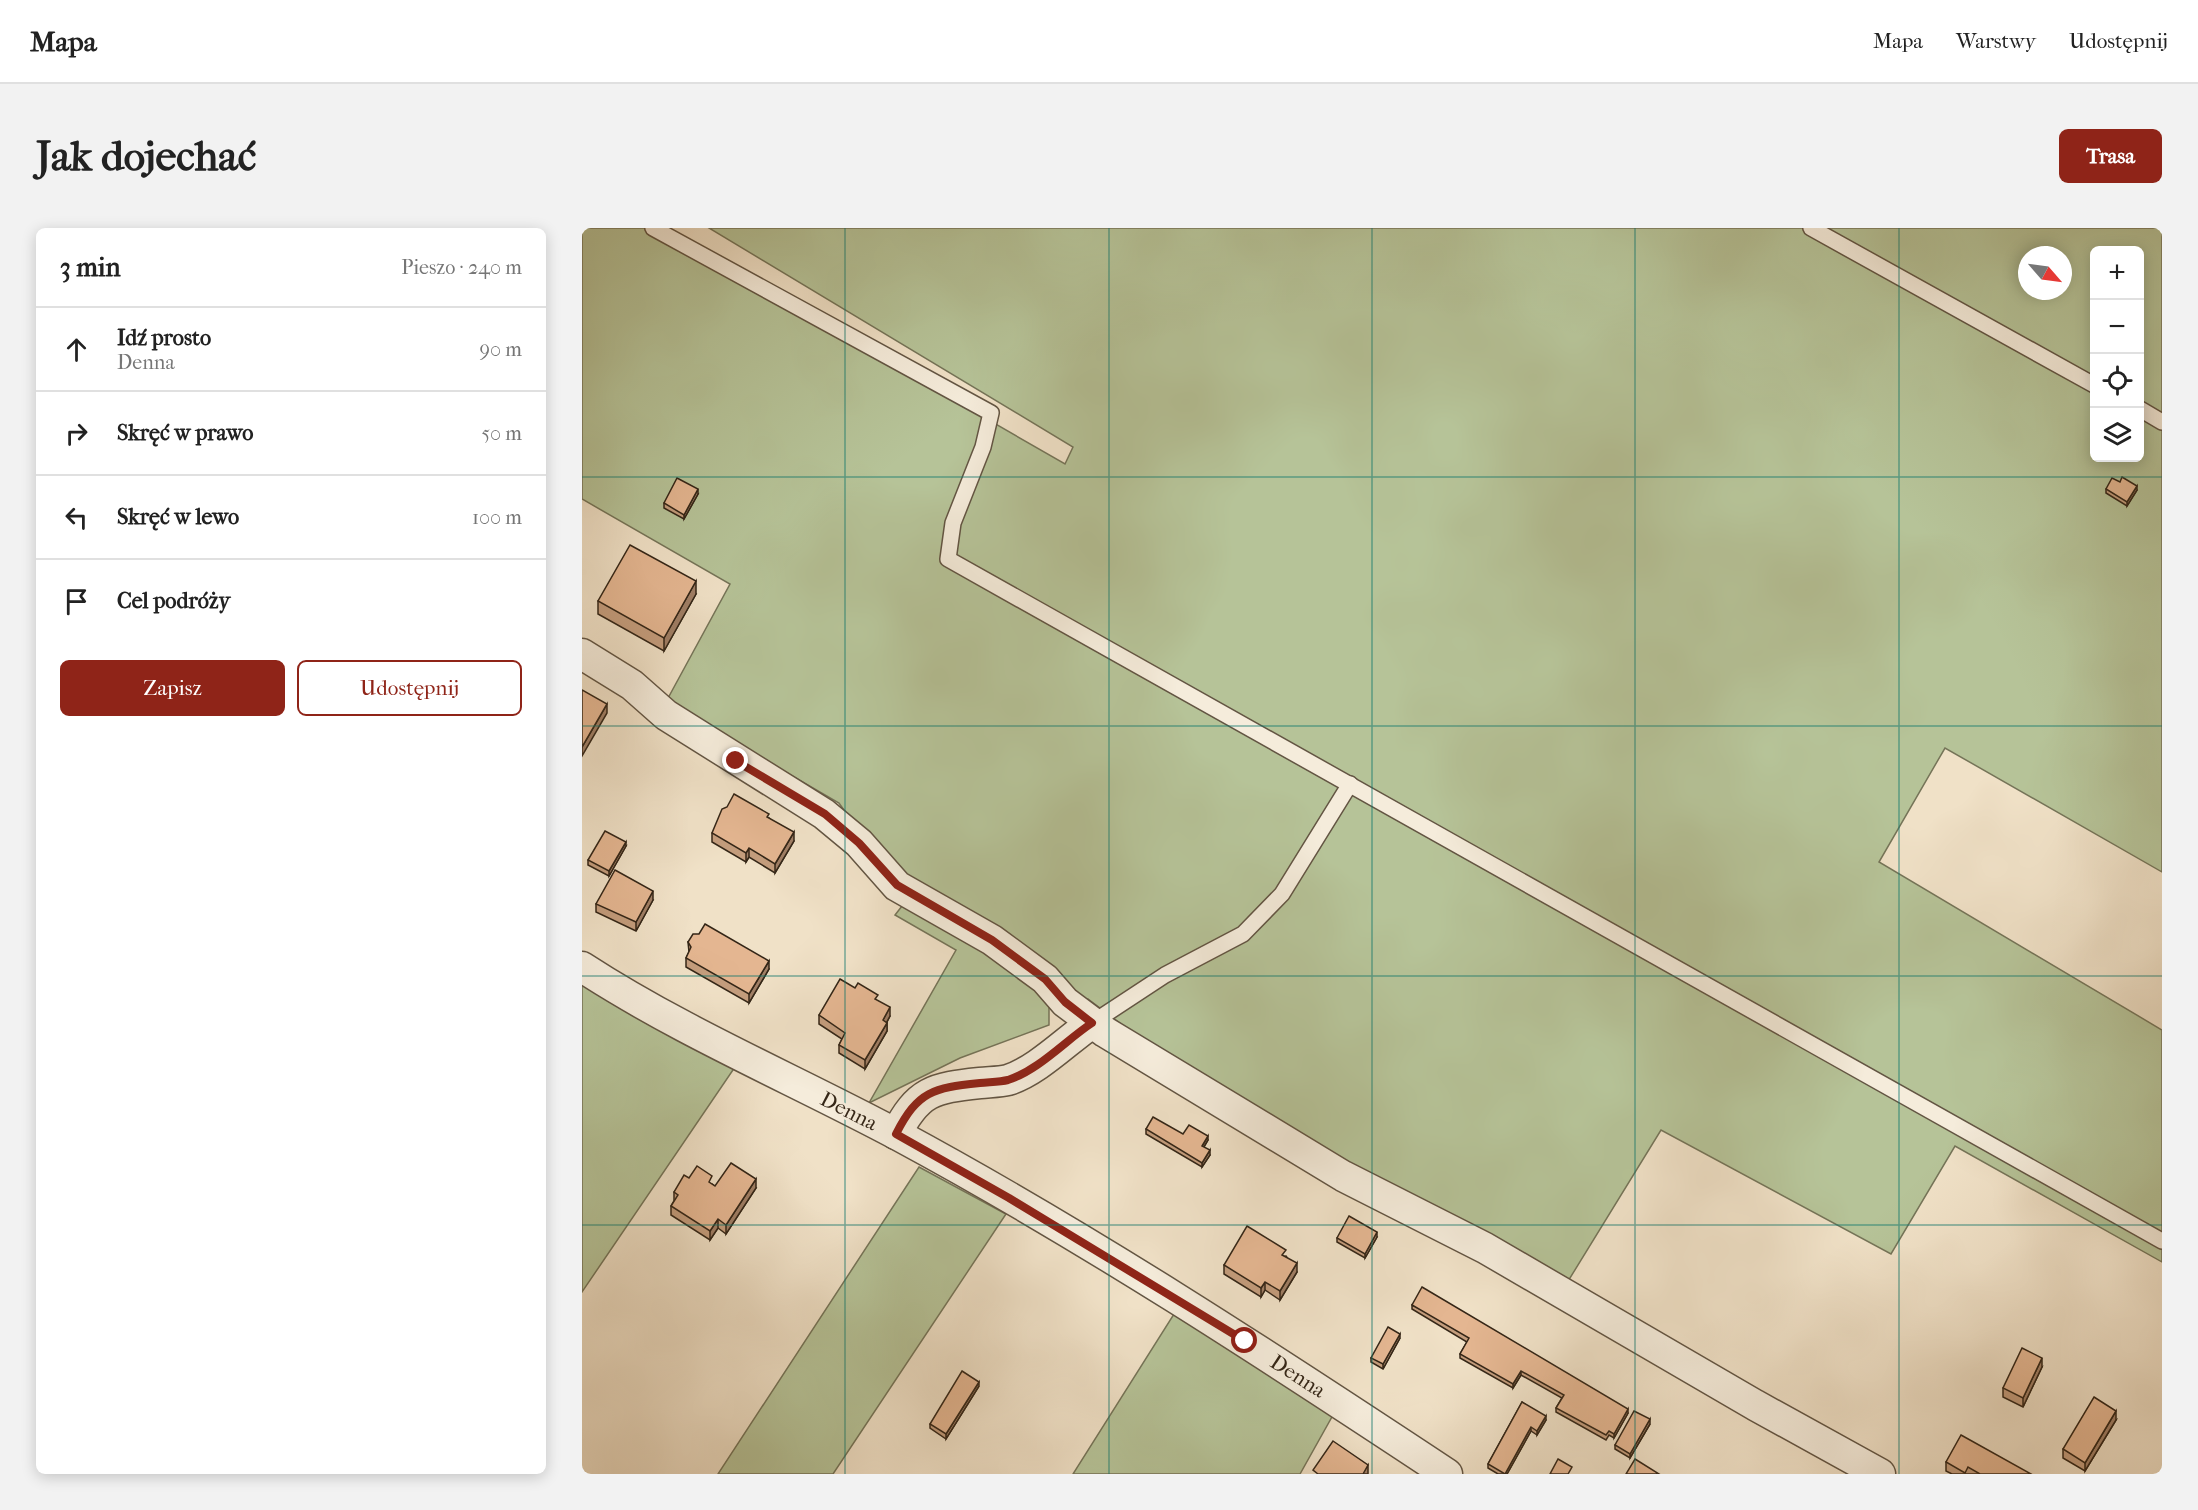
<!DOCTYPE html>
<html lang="pl">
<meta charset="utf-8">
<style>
body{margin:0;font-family:"IM FELL French Canon",serif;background:#f2f2f2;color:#222}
.controls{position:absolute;right:18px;top:18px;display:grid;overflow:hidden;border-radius:9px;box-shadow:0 3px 15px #0003}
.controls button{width:54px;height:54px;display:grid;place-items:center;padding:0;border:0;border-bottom:2px solid #e0e0e0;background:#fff;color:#222;font:30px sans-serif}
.compass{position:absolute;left:1436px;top:18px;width:54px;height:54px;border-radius:50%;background:#fff;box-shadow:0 3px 15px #0003;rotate:118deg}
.stop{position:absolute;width:18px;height:18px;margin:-14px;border:4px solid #8f2418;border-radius:50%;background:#fff}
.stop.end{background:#8f2418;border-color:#fff;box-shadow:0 2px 6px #0008}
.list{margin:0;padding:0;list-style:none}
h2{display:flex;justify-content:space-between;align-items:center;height:78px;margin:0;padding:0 24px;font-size:26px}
h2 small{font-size:20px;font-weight:400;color:#767676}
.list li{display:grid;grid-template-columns:39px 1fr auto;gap:18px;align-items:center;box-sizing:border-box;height:84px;padding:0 24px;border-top:2px solid #e0e0e0}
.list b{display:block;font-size:22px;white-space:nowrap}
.list p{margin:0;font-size:20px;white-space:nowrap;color:#767676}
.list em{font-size:20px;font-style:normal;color:#767676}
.actions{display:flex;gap:12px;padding:18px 24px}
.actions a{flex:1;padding:14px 0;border:2px solid #8f2418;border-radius:9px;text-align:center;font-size:21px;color:#8f2418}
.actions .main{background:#8f2418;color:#fff}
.icon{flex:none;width:33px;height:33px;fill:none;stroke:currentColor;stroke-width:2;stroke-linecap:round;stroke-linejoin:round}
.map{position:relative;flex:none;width:1580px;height:1246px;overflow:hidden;border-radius:9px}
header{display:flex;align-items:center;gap:36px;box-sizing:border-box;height:84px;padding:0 30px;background:#fff;border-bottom:2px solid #e0e0e0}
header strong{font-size:28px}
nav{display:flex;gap:33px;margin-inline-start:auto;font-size:21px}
.intro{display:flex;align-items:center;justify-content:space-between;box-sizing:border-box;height:144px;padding:0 36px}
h1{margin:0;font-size:42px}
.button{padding:15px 27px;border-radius:9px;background:#8f2418;color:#fff;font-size:21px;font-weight:700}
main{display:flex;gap:36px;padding:0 36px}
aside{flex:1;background:#fff;border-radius:9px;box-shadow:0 3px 15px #0003}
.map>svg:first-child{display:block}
</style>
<header>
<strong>Mapa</strong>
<nav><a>Mapa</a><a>Warstwy</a><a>Udostępnij</a></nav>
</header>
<div class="intro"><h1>Jak dojechać</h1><a class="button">Trasa</a></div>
<main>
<aside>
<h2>3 min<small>Pieszo · 240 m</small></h2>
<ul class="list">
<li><svg class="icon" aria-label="ahead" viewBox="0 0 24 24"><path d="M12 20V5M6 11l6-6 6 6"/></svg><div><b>Idź prosto</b><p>Denna</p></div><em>90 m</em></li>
<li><svg class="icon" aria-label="right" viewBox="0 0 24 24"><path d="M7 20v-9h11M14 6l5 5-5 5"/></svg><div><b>Skręć w prawo</b></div><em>50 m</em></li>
<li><svg class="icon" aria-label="left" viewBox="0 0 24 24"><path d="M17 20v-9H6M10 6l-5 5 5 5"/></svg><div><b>Skręć w lewo</b></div><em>100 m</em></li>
<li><svg class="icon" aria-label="arrive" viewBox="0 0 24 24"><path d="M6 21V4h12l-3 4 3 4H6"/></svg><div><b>Cel podróży</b></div></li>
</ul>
<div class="actions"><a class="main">Zapisz</a><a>Udostępnij</a></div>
</aside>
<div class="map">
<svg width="1580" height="1246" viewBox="0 0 1580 1246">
<rect width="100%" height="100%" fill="#f0e1c7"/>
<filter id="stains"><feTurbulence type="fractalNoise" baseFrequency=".00333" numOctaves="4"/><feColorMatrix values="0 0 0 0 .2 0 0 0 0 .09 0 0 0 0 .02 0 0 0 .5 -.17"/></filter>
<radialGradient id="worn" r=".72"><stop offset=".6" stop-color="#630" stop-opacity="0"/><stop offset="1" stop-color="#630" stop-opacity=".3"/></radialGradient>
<!-- green -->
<g fill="#b6c398" stroke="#757458" stroke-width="1.5" fill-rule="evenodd">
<path d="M0,0h73l410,236 8,-17 -364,-219h1453v644l-217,-124 -66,114 283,168v232l-207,-116 -64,108 -230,-124 -107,174 -425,-274 -41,-31 -39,9v17l-89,33 -91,45 87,-153 -61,-35 21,-27 -57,-57 -20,-28 -157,-91 -15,-12 63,-116 -148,-85zM1512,22h46v208h-46zM1445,27h36v36h-36z"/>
<polygon points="0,754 153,839 0,1064"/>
<polygon points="337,939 424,986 251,1246 136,1246"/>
<polygon points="592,1086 751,1187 718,1246 491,1246"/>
</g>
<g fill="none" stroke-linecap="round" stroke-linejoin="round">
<!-- service casing -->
<g stroke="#635543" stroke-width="18">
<g id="service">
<polyline points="71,0 409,185 401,219 371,295 366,331 1580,1013"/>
<polyline points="1229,0 1512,157"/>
<polyline points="1558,181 1580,194"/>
<polyline points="510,795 583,747 661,706 700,666 768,556"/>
</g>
</g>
<!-- minor casing -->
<g stroke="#635543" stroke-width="33">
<g id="minor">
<polyline points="0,426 50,457 84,487 242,586 277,615 315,658 410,712 463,751 483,774 523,804 761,948 903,1020 1173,1177 1298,1246"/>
<path d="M0,739c100,65 211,112 316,168 189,102 369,220 549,339"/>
<path d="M314,906c22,-43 37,-46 84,-51 9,-1 20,-1 28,-3 29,-9 59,-40 84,-57"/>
</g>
</g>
<!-- service -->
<use href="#service" stroke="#f5ecdb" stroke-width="15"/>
<!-- minor -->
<use href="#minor" stroke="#f5ecdb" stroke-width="30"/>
</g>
<!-- wall -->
<g fill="#c49d7d" stroke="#342617" stroke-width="1.5">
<polygon points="1538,254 1555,262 1545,278 1524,265 1524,261"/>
<polygon points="116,266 102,291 82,280 82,275"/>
<polygon points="114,366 82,423 16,386 16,373"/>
<polygon points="187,590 212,613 193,645 167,629 164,634 130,614 130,605"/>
<polygon points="44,618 27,648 6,637 6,632"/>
<polygon points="71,672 54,703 14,684 14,676"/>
<polygon points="106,714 187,741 167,775 104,739 104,730 107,724"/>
<polygon points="296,773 308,788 305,794 305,803 283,841 257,825 257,817 260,811 237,796 237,787"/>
<polygon points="564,901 601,906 626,912 622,919 628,927 620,939 564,906"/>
<polygon points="107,950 130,956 133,958 174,960 144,1006 136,1000 128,1012 89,987 89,978 92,973 92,964"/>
<polygon points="795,1009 783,1030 755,1014 755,1010"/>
<polygon points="704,1028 715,1044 698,1072 683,1062 679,1069 642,1046 642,1037"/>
<polygon points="830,1077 1046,1185 1032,1210 1027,1207 1024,1212 974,1184 974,1180 980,1170 939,1147 931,1160 878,1130 878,1126 885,1114 830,1081"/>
<polygon points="818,1110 801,1141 789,1134 789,1130"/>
<polygon points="1460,1139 1441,1179 1421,1169 1421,1160"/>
<polygon points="397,1158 364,1211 348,1200 348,1196"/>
<polygon points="940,1174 964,1192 955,1207 949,1203 925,1246 916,1246 906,1240 906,1236"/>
<polygon points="1534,1192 1503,1243 1481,1230 1481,1221"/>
<polygon points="1068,1196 1048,1230 1033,1221 1033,1217"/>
<polygon points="1364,1234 1449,1246 1370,1246 1364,1243"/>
</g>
<!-- shaded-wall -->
<g fill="#a07f66" stroke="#342617" stroke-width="1.5">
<polygon points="1555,258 1555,262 1545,278 1545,274"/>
<polygon points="116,261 116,266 102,291 102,287"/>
<polygon points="114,353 114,366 82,423 82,410"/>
<polygon points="25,476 25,485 0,528 0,519"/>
<polygon points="212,604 212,613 193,645 193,636"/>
<polygon points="44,614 44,618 27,648 27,643"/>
<polygon points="167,620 167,629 164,634 164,625"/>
<polygon points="71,663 71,672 54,703 54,694"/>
<polygon points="187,733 187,741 167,775 167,766"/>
<polygon points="308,779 308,788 301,801 301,792"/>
<polygon points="305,795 305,803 283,841 283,832"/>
<polygon points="626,908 626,912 620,922 620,918"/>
<polygon points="628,922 628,927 620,939 620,935"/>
<polygon points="174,951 174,960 144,1006 144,997"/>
<polygon points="136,991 136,1000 128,1012 128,1003"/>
<polygon points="795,1004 795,1009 783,1030 783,1026"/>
<polygon points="715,1035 715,1044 698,1072 698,1063"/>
<polygon points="683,1054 683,1062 679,1069 679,1060"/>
<polygon points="818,1106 818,1110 801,1141 801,1136"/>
<polygon points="1460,1130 1460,1139 1441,1179 1441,1170"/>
<polygon points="939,1143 939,1147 931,1160 931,1156"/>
<polygon points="397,1154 397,1158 364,1211 364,1206"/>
<polygon points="1046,1181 1046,1185 1032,1210 1032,1206"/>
<polygon points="1534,1183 1534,1192 1503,1243 1503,1235"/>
<polygon points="964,1188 964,1192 955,1207 955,1203"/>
<polygon points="1068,1191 1068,1196 1048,1230 1048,1226"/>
<polygon points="949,1199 949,1203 925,1246 923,1246"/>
<polygon points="786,1237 786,1246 780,1246"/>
</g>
<!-- building -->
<g fill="#e4b691" stroke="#342617" stroke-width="1.5">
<polygon points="1540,249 1555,258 1545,274 1524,261 1530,250 1538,254"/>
<polygon points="95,250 116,261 102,287 82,275"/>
<polygon points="48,317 114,353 82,410 16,373"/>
<polygon points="0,462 25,476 0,519"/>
<polygon points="152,566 187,586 185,589 212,604 193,636 167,620 164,625 130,605 140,581 145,579"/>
<polygon points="23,603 44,614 27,643 6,632"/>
<polygon points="33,642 71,663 54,694 14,676"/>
<polygon points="123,696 187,733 167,766 104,730 109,719 106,714 111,706 117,706"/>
<polygon points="258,751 273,760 276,755 296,767 293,771 308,779 301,792 305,795 283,832 257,817 263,805 237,787"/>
<polygon points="571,889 601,906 607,897 626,908 620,918 628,922 620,935 564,901"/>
<polygon points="149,935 174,951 144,997 136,991 128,1003 89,978 96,967 92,964 102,947 107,950 115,938 130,948 127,954 133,958"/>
<polygon points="767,988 795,1004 783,1026 755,1010"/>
<polygon points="665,998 704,1022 700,1027 715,1035 698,1063 683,1054 679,1060 642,1037"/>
<polygon points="840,1059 1046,1181 1032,1206 1027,1203 1024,1207 974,1180 982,1167 939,1143 931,1156 878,1126 887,1110 830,1077"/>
<polygon points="806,1099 818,1106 801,1136 789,1130"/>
<polygon points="1440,1120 1460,1130 1441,1170 1421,1160"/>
<polygon points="380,1143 397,1154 364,1206 348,1196"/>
<polygon points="1512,1169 1534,1183 1503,1235 1481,1221"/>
<polygon points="940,1174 964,1188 955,1203 949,1199 923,1246 906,1236"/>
<polygon points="1052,1183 1068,1191 1048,1226 1033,1217"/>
<polygon points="1379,1207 1449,1246 1398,1246 1386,1239 1383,1245 1364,1234"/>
<polygon points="751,1213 786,1237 781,1246 736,1246 731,1242"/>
<polygon points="976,1231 990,1239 986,1246 968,1246"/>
<polygon points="1053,1231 1077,1246 1044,1246"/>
</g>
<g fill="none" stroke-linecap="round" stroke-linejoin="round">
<!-- route -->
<path stroke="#8f2418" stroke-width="8" d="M154,533l89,53 34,29 38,42 95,55 53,39 20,23 27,21c-26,17 -53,47 -84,57 -8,2 -19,2 -28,3 -47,5 -62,8 -84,51l113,64 236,143"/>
</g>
<!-- grid -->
<path fill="none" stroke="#0f766e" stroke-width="1.5" stroke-opacity="0.55" d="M263,0v1246M527,0v1246M790,0v1246M1053,0v1246M1317,0v1246M0,249h1580M0,498h1580M0,748h1580M0,997h1580"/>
<g text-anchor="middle" stroke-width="5" stroke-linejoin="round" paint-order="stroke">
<!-- street labels -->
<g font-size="21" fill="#342617" stroke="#f5ecdb">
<text transform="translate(267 883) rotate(27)" y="7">Denna</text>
<text transform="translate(716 1148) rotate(33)" y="7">Denna</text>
</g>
</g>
<rect width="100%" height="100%" filter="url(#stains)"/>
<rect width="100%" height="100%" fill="url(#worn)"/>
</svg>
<div class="controls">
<button>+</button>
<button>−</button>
<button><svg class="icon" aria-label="locate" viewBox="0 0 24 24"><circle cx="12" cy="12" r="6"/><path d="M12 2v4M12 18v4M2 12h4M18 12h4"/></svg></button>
<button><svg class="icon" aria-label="layers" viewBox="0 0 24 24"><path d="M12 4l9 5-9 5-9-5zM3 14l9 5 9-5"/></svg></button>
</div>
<svg class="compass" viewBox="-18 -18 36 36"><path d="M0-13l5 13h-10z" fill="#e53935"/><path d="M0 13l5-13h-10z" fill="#767676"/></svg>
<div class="stop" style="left:663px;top:1113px"></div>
<div class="stop end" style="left:154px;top:533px"></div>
</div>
</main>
